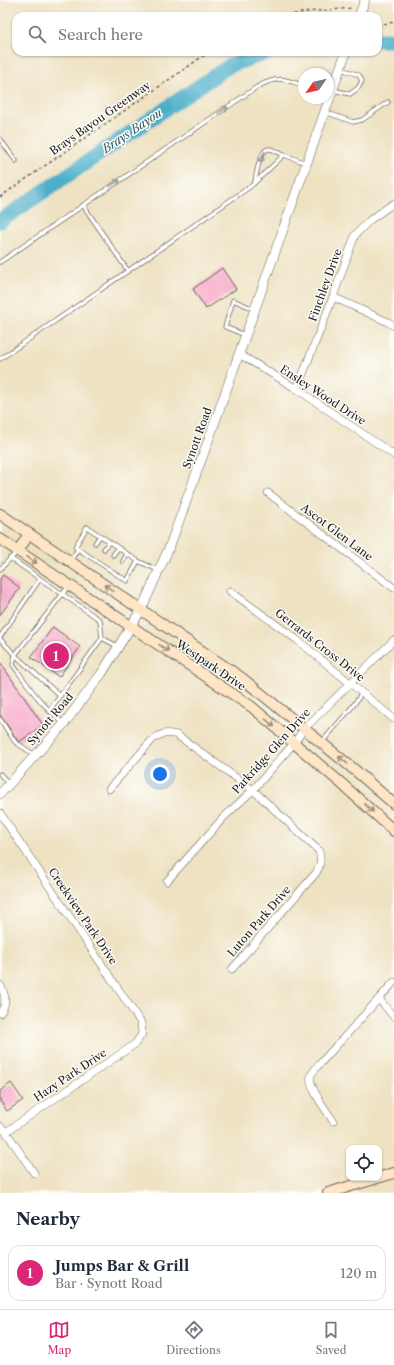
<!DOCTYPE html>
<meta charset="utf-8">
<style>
body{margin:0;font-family:"Libre Caslon Text",serif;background:#f2f2f3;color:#1f2937}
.controls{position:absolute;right:12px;bottom:12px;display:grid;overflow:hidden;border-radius:8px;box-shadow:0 1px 3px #0004}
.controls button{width:36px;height:36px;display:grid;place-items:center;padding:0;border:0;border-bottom:1px solid #e0e1e3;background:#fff;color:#1f2937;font:20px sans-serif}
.compass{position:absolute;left:298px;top:68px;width:36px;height:36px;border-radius:50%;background:#fff;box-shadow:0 1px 3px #0004;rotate:236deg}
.you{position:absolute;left:160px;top:774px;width:14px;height:14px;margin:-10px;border:3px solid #fff;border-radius:50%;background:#1a73e8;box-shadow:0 0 0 6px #1a73e833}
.badge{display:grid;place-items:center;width:26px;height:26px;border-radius:50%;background:#db2777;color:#fff;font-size:13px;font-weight:700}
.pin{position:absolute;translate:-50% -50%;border:2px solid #fff;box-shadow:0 1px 4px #0006}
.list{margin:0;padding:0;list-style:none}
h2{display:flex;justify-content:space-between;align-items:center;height:52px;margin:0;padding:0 16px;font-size:17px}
h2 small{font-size:13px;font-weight:400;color:#747a83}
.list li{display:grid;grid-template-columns:26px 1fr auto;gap:12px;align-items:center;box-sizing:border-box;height:56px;margin:0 8px 8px;padding:0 8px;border:1px solid #e0e1e3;border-radius:12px}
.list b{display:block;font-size:15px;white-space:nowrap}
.list p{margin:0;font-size:13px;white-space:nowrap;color:#747a83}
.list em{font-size:13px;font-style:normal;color:#747a83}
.icon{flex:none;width:22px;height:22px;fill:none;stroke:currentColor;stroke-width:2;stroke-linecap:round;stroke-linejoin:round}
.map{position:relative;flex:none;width:394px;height:1193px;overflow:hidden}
.search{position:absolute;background:#fff;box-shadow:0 1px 3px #0004;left:12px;right:12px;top:12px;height:44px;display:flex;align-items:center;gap:10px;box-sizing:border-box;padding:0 14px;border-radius:12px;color:#747a83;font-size:15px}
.sheet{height:116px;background:#fff}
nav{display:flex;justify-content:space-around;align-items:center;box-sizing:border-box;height:56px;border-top:1px solid #e0e1e3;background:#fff;font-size:11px;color:#747a83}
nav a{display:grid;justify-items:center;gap:2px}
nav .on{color:#db2777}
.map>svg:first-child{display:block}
</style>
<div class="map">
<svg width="394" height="1193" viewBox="0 0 394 1193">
<rect width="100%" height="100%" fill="#fdfcf7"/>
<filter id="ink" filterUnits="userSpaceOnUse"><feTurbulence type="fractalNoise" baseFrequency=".025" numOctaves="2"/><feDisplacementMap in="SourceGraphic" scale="8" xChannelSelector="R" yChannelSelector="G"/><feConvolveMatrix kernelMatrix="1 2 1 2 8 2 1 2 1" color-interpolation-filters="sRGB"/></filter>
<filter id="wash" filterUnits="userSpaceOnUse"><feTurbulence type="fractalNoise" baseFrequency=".012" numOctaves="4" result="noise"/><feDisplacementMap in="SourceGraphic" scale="16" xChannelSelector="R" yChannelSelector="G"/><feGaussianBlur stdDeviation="0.9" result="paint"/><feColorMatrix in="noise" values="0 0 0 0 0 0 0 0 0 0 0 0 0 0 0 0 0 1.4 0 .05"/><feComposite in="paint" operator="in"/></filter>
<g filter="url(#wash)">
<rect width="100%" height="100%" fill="#eee2c2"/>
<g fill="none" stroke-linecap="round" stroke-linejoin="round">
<!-- river -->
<g stroke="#4bafca" stroke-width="15">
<polyline points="378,40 394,40"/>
<polyline points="0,221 229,66 268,52"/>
</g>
</g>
<g id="blocks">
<!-- building -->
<g fill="#f7a4c8">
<polygon points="222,268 236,289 206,309 193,289"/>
<polygon points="3,575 20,588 0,615 0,579"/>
<polygon points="53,627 80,647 59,677 31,657"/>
<polygon points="0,662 43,725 19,742 0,715"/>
<polygon points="11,1083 23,1100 7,1111 0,1101 0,1091"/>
</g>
</g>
</g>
<g filter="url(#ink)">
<use href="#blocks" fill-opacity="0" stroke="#666156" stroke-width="1"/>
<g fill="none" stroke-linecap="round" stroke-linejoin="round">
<!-- service casing -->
<g stroke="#666156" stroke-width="5">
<g id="service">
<polyline points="333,90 350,94 358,88 362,81 359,75 341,69"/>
<polyline points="325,112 353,122 362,120 388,102"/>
<polyline points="0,139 16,161"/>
<path d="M255,182c1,-8 5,-31 13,-33 5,-1 12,5 16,6"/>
<polyline points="83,205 128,271"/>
<path d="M0,262l257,-175c21,-11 26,-9 47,-1"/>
<polyline points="245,335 225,327 233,300 254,309"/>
<polyline points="0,359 251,186 284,155 306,163"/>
<polyline points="95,543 100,536"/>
<polyline points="104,549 109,542"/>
<polyline points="113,555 118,548"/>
<polyline points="10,558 100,620 102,638"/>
<polyline points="70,561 78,549"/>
<polyline points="123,561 127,554"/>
<polyline points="138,561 127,581 75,547 87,527 138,561 158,570"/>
<polyline points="0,569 17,552"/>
<polyline points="0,637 40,579"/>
<polyline points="0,639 15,655 59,695"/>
<polyline points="49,711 102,638 117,646"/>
<polyline points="0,719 15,742 35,755"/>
<path d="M63,723c-22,-18 -33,-35 -50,-58l2,-10 53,-68"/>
<polyline points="322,742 352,707 362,693"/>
<polyline points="0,774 8,783"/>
</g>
</g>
<!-- minor casing -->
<g stroke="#666156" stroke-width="8">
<g id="minor">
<polyline points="333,297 388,322 394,326"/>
<polyline points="239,354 297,389 394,455"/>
<polyline points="297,389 333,297 355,235 370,220 394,203"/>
<polyline points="268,493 394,588"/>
<polyline points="230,591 296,639 394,719"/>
<path d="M109,789l44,-50c9,-6 14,-7 24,-4l76,55 66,61c2,9 2,14 -3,22l-84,96"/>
<polyline points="0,813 141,1023 142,1034 135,1044 6,1132"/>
<polyline points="167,881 224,817 253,790 294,743 304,729 394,640"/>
<path d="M0,985c6,9 7,20 0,28"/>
<polyline points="379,999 394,1017"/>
<path d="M333,1121c-6,-10 -26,-35 -22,-46 2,-3 4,-6 6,-8l77,-85"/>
<polyline points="0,1126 6,1132 34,1173"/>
</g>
</g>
<!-- tertiary casing -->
<g stroke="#666156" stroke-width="10">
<g id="tertiary">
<polyline points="359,16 365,0"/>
<polyline points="0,794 64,724 102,673 141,610 169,548 211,433 346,52"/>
</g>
</g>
<!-- secondary casing -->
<g stroke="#666156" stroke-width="12">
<g id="secondary">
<polyline points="0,514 243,679 356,771 394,804"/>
<polyline points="0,539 252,707 342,784 394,831"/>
<polyline points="18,551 29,534"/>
<polyline points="328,1193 394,1173"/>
</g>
</g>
<!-- path -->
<g stroke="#666156" stroke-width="1.5" stroke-dasharray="3 3" stroke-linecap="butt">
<polyline points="282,16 307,12 352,8"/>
<polyline points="378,25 394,22"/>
<polyline points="0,197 209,52"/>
</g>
<!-- service -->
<use href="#service" stroke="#fff" stroke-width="3.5"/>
<!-- minor -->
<use href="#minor" stroke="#fff" stroke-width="7"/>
<!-- tertiary -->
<use href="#tertiary" stroke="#fff" stroke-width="9"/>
<!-- secondary -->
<use href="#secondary" stroke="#fde5c5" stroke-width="10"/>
</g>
<!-- one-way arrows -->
<defs><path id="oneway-shaft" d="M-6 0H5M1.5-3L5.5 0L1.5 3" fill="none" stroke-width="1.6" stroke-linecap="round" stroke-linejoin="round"/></defs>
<g stroke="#999">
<use href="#oneway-shaft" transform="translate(223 110) rotate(-34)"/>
<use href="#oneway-shaft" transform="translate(262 157) rotate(117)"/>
<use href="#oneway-shaft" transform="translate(115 183) rotate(-34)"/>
</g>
<g stroke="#988b79">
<use href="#oneway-shaft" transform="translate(32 560) rotate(33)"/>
<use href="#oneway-shaft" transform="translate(109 588) rotate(-146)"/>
<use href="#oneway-shaft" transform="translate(164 648) rotate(34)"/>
<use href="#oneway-shaft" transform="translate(270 723) rotate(40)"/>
<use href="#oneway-shaft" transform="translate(343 760) rotate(-141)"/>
<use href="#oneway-shaft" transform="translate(369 808) rotate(42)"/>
</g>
</g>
<g text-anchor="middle" stroke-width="3" stroke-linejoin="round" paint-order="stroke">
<!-- street labels -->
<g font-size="11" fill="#1c1c1c" stroke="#fdfcf7">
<text transform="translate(100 118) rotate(-35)" y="4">Brays Bayou Greenway</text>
<text transform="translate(325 285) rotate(-70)" y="4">Finchley Drive</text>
<text transform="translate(323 395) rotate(33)" y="4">Ensley Wood Drive</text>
<text transform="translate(197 438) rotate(-70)" y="4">Synott Road</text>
<text transform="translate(337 532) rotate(37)" y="4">Ascot Glen Lane</text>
<text transform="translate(320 645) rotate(38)" y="4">Gerrards Cross Drive</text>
<text transform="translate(211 665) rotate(34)" y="4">Westpark Drive</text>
<text transform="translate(50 719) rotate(-50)" y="4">Synott Road</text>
<text transform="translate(271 751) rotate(-48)" y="4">Parkridge Glen Drive</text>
<text transform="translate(83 916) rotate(56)" y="4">Creekview Park Drive</text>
<text transform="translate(259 921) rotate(-49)" y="4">Luton Park Drive</text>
<text transform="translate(70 1075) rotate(-34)" y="4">Hazy Park Drive</text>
</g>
<!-- water labels -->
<g font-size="12" font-style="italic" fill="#315e6a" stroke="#fdfcf7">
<text transform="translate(132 131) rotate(-34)" y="4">Brays Bayou</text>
</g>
</g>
</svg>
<div class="controls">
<button><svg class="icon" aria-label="locate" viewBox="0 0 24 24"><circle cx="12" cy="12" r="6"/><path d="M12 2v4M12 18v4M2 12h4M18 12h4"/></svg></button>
</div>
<svg class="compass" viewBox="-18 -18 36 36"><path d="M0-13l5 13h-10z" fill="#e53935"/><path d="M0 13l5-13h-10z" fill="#747a83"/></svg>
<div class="you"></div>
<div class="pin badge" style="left:56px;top:656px">1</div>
<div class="search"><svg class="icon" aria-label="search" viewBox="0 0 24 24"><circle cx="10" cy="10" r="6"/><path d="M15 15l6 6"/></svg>Search here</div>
</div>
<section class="sheet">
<h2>Nearby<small></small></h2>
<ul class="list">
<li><span class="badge">1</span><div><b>Jumps Bar &amp; Grill</b><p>Bar · Synott Road</p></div><em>120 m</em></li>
</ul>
</section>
<nav>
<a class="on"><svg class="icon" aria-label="map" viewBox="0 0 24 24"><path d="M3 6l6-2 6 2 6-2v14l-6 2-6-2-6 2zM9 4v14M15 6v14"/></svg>Map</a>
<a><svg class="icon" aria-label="directions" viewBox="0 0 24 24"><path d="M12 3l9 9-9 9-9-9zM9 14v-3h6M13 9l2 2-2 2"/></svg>Directions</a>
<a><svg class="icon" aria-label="saved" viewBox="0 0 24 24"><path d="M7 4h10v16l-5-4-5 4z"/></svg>Saved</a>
</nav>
